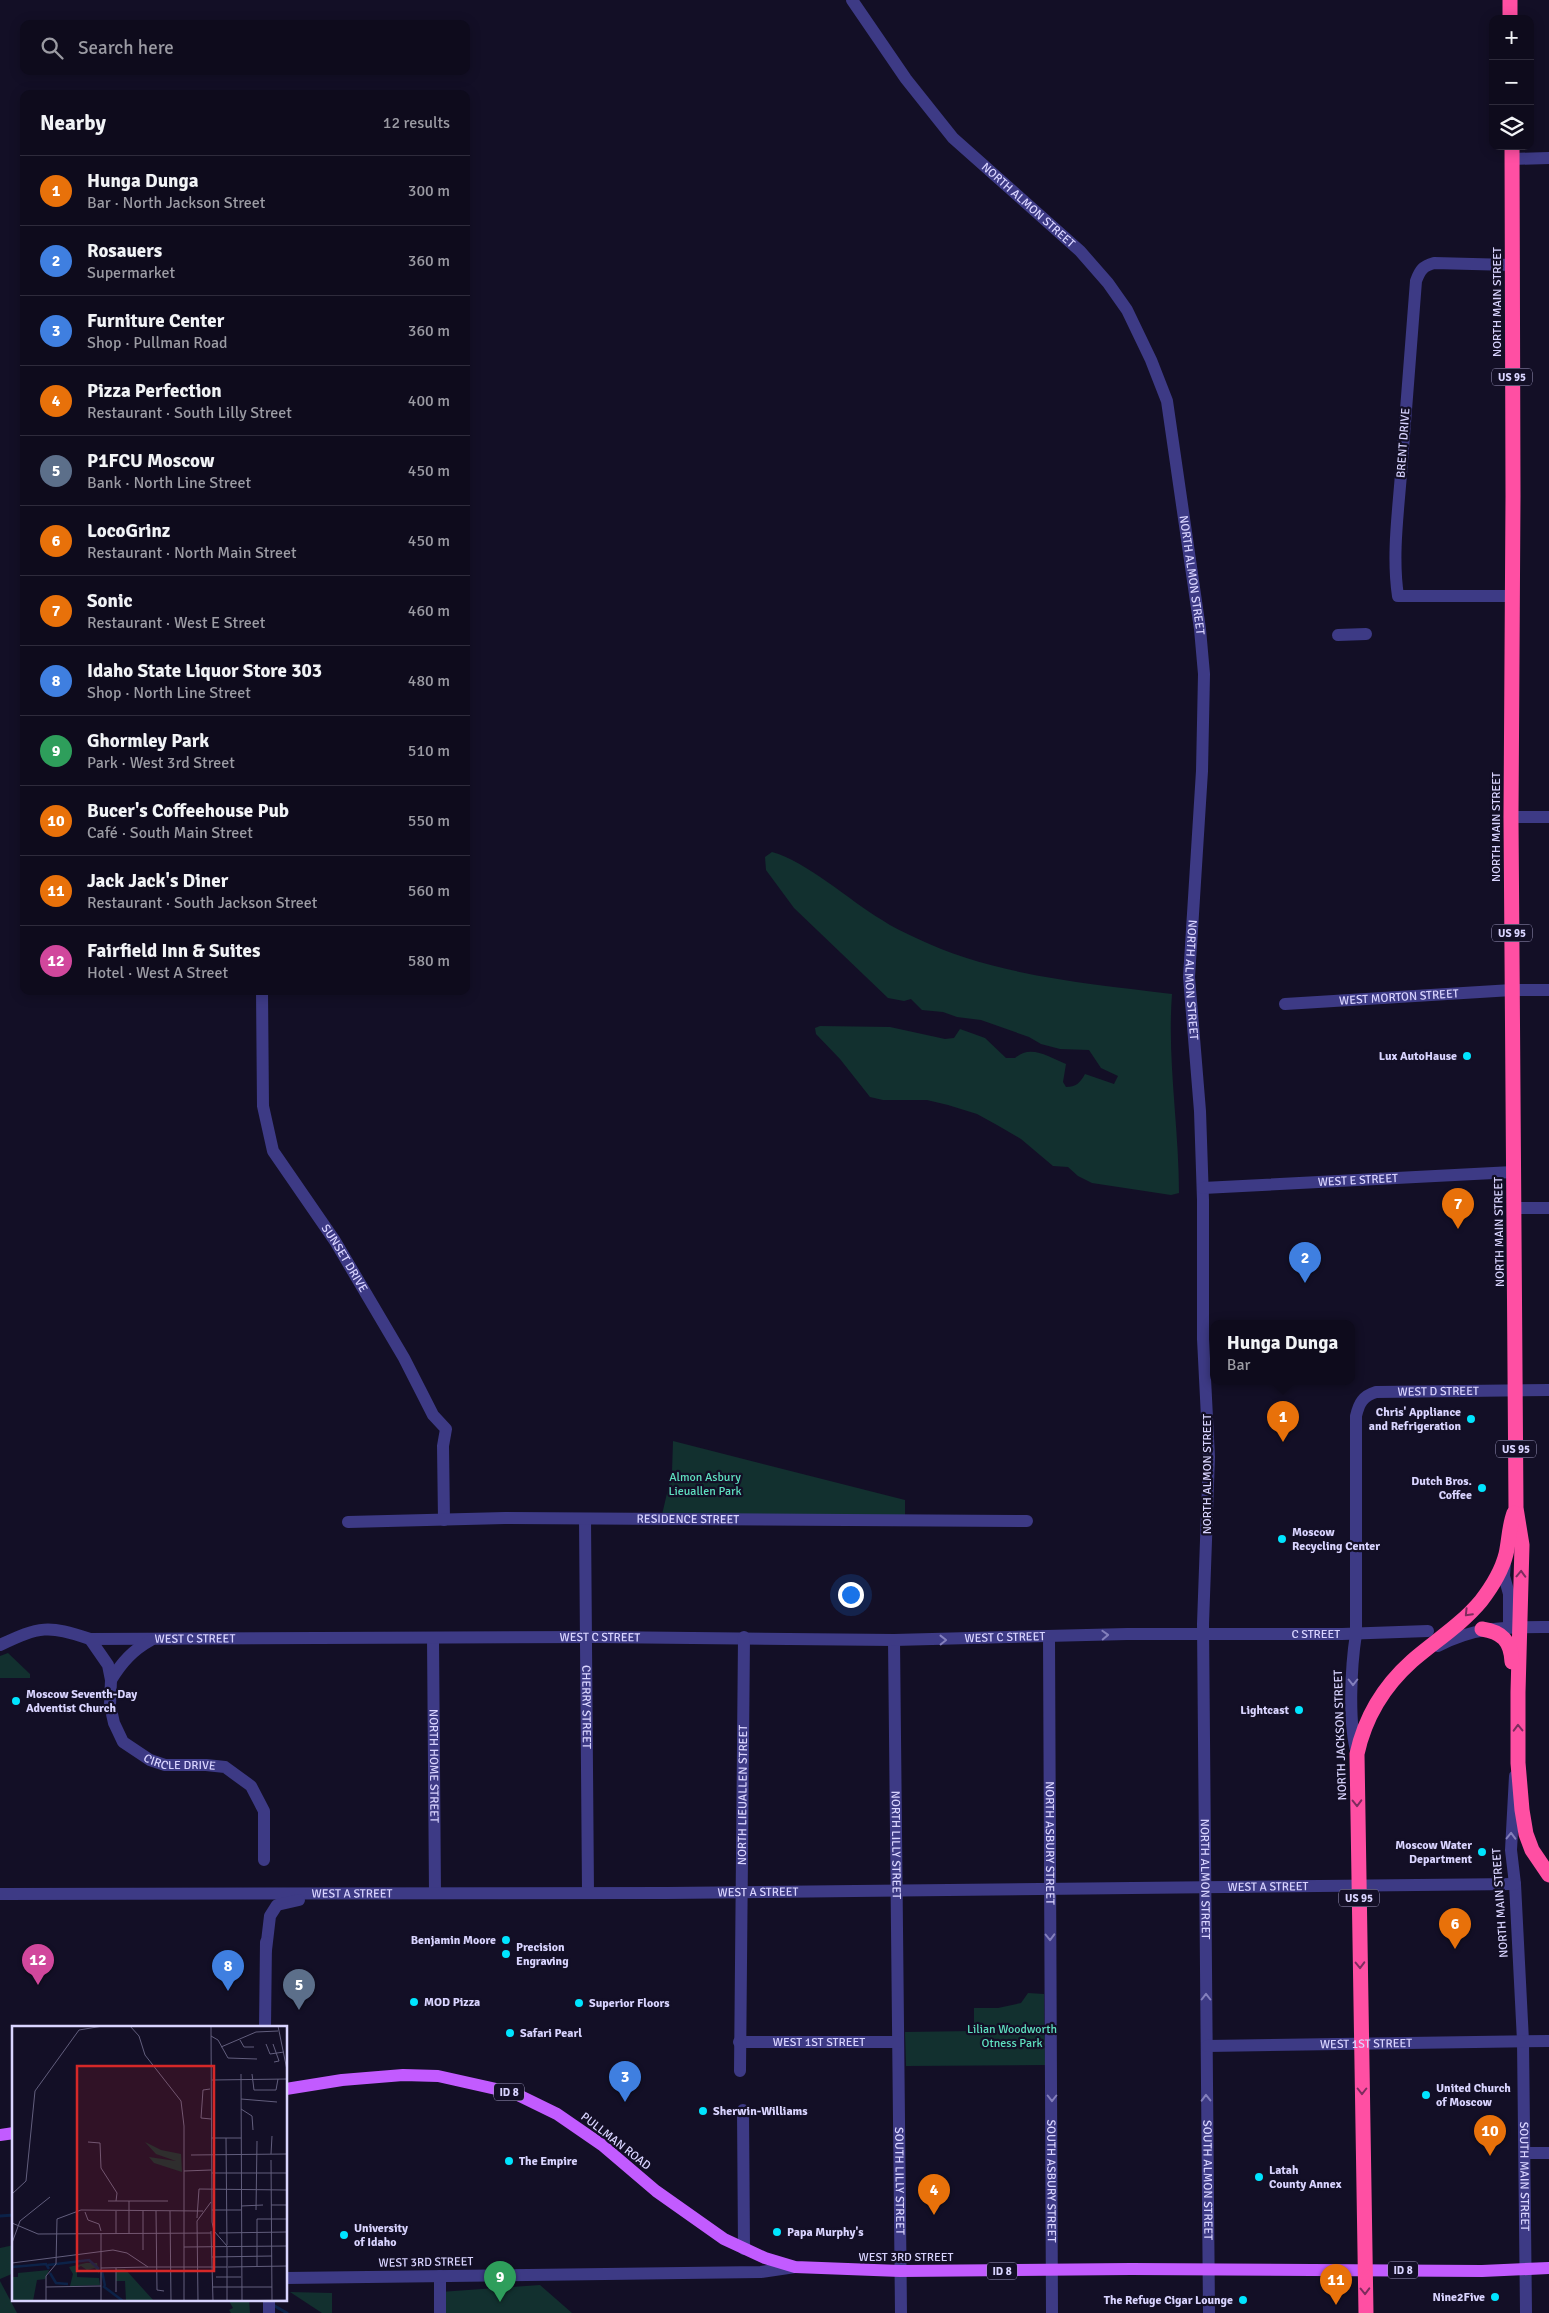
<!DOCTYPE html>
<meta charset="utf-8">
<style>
body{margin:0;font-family:Signika,sans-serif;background:#1c1929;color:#f1f3f6}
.controls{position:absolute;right:15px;top:15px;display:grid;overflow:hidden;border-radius:10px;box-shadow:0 2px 12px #0003}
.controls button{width:45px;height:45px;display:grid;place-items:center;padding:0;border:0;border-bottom:1px solid #2e2b3b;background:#0e0b1c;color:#f1f3f6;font:25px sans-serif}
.you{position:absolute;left:850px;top:1594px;width:18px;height:18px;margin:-12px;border:4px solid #fff;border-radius:50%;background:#1a73e8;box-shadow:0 0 0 8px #1a73e833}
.badge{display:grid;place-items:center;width:32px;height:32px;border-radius:50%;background:#db2777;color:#fff;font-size:16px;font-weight:700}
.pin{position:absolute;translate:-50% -41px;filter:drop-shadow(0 1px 2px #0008)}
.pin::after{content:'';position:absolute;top:26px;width:18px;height:15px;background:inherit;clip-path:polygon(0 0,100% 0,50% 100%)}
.popup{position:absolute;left:1210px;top:1320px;width:145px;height:65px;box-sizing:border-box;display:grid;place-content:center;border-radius:10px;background:#0e0b1c;filter:drop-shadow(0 1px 4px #0005);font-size:16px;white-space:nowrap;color:#9b9ba3}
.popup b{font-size:19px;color:#f1f3f6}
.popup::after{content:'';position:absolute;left:50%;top:100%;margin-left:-10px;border:10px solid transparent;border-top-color:#0e0b1c}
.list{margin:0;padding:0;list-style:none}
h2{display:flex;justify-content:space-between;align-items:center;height:65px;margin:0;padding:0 20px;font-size:21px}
h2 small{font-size:16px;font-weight:400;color:#9b9ba3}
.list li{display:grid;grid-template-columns:32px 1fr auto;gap:15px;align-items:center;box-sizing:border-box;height:70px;padding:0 20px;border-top:1px solid #2e2b3b}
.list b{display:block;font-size:19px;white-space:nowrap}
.list p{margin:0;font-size:16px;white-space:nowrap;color:#9b9ba3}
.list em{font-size:16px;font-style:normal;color:#9b9ba3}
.icon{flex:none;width:28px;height:28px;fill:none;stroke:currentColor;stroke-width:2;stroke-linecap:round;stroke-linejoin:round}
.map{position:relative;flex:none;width:1549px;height:2313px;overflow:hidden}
.search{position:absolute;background:#0e0b1c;box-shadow:0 2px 12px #0003;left:20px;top:20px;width:450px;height:55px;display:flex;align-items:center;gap:12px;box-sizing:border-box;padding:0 18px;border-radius:10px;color:#9b9ba3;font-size:19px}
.panel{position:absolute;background:#0e0b1c;box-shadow:0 2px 12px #0003;left:20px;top:90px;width:450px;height:905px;border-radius:10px}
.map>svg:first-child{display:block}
</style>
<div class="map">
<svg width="1549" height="2313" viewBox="0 0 1549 2313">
<rect width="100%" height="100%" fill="#130f26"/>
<!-- green -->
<g fill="#12302f">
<path d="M772,852c34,9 78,49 110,68 10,7 22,12 34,18 78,38 170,45 256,56 -5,66 7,132 7,199l-8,2 -79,-12 -14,-7 -10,-9 -15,-1 -32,-27 -24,-14 -20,-11 -29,-9 -21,-5h-44l-13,-3 -30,-38 -24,-25 -1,-6 5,-2 70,1 55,12 9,-1 6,-9 25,9 21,20h9c16,-14 33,-1 51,6l-3,18 3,5c10,0 14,-4 19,-13l29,10 4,-8 -17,-8 -12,-18 -29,-1 -19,-5 -12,-7 -48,-17 -24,-3 -14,-5 -21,-2 -11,-11 -7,2 -16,-3 -94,-90 -28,-38 -1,-13z"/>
<polygon points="673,1441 905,1500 905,1521 661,1519 672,1472"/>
<polygon points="8,1653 30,1674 30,1678 0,1678 0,1656"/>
<polygon points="1028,1993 1044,1994 1045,2065 906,2066 905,2032 974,2031 974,2008 998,2008 1021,2003"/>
<polygon points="14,2245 14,2273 0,2279 0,2248"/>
<polygon points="0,2281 17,2313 0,2313"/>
<polygon points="540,2285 572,2313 440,2313 440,2292"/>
<polygon points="290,2292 332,2293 332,2313 322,2313"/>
<polygon points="228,2299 249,2299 250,2313 231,2313 229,2310 233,2308"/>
</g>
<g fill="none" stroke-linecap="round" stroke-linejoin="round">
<!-- stream -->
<g stroke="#0c2248" stroke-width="3">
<polyline points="0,2216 14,2215"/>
<polyline points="273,2305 287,2313"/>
</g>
<!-- minor -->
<g stroke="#3d3a85" stroke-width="12">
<path id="s1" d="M852,0l54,79 47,59 127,113 28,32 19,27 24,50 16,41 33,228 4,45 -2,97 -13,206 11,134 3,89v139l6,118 -6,167 6,689"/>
<polyline points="1512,159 1549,158"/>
<path d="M1511,265l-77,-2c-11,3 -14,7 -18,18 -5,64 -10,129 -15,193 -3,40 -9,82 -3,122h114"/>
<polyline points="1338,635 1366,634"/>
<polyline points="1511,817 1549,817"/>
<path id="s2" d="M262,991l1,115 10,45 62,90 69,117 29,57 13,14 -3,17 1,74"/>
<path id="s3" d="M1285,1004l227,-14h37"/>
<path id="s4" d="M1203,1188l310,-16"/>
<polyline points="1514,1208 1549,1208"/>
<path id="s5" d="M585,1519l3,374"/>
<path id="s6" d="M348,1522l157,-4 522,3"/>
<polyline points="1505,1561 1504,1576 1509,1594 1509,1627"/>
<path id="s7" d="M1049,1637l3,676"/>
<path id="s8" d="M433,1638l2,255"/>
<path id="s9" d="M90,1639l18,26 3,15 -1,25 4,18 9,19 27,18 15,5h41l19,2 26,19 13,25v49"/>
<path id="s10" d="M894,1640l7,673"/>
<path id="s11" d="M0,1645c40,-19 48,-20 90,-6l507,-2 297,3 233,-6h215l86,-3"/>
<path d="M1438,1646c38,-20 69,-19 111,-19"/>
<path d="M111,1680c11,-18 22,-30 40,-40"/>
<path id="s12" d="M1357,1754c-9,-31 -6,-88 -1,-120v-218c3,-13 7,-20 20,-24l173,-2"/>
<path id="s13" d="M1515,1776l-4,74 4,34 8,157 3,272"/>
<path id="s14" d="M0,1894l667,-1 848,-9"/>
<polyline points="266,1950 270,1916 277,1905 299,1900"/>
<polyline points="265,2027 266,1942"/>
<path id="s15" d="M739,2042h159"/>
<path id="s16" d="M1207,2046l342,-5"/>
<path id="s17" d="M740,2071l4,-434"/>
<polyline points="743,2110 744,2249"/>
<polyline points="1525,2153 1549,2153"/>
<polyline points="440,2276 440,2313"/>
<polyline points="286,2278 761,2272 795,2267"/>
<polyline points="269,2299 269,2313"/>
</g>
<!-- major -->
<g stroke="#c25bff" stroke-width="12">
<polyline points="286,2089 342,2080 403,2075 438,2076 514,2093 557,2114 602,2145 656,2191 724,2239 765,2258 795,2267 900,2271 1131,2269 1482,2271 1549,2268"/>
<polyline points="0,2135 14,2133"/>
</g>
<!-- highway -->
<g stroke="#ff4fa3" stroke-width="15">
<polyline points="1510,0 1510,19"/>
<polyline points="1512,146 1513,496 1511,817 1516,1508 1522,1545 1518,1692 1518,1763 1522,1810 1526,1834 1532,1850 1549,1875"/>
<path d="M1482,1629c20,3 29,12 30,33"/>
<path d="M1366,2313l-9,-559c8,-37 27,-68 55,-93 23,-20 49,-36 69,-60 10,-13 21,-31 25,-47 3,-13 3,-28 8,-41"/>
</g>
</g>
<!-- one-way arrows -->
<defs><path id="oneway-chevron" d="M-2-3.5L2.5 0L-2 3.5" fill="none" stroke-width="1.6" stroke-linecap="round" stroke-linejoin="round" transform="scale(1.25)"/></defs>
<g stroke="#7d2c5e">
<use href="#oneway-chevron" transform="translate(1521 1574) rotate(-88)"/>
<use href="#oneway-chevron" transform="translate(1468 1613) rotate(134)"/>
<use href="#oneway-chevron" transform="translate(1518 1728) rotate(-91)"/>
<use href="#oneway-chevron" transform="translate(1357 1803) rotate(89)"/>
<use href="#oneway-chevron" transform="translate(1360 1965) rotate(89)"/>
<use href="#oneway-chevron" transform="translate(1362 2091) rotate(90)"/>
<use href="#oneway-chevron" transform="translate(1365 2291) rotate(89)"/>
</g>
<g stroke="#837fbc">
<use href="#oneway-chevron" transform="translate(1105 1635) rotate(-2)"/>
<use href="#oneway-chevron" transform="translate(943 1640) rotate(-1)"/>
<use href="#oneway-chevron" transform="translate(1353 1682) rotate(90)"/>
<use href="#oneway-chevron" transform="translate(1511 1836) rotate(-89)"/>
<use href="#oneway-chevron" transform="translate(1050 1937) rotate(89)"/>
<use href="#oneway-chevron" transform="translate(1206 1997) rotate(-90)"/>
<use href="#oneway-chevron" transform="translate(1052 2098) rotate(90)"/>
<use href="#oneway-chevron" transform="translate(1206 2098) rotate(-91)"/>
</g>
<!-- markers -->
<g fill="#00e5ff" stroke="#130f26" stroke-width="2">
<circle cx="1467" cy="1056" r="5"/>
<circle cx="1471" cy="1419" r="5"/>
<circle cx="1482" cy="1488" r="5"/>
<circle cx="1282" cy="1539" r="5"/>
<circle cx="16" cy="1701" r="5"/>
<circle cx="1299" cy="1710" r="5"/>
<circle cx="1482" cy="1852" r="5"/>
<circle cx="506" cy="1940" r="5"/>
<circle cx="506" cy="1954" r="5"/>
<circle cx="414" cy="2002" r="5"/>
<circle cx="579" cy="2003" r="5"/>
<circle cx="510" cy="2033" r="5"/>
<circle cx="1426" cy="2095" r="5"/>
<circle cx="703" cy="2111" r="5"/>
<circle cx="509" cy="2161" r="5"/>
<circle cx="1259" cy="2177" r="5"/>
<circle cx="777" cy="2232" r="5"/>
<circle cx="344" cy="2235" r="5"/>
<circle cx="1495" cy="2297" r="5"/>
<circle cx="1243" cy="2300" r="5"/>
</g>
<g text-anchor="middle" stroke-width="4.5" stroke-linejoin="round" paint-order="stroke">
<!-- shield labels -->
<g fill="#130f26" stroke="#9e99be" stroke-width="1">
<rect x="1492" y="368.5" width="40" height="17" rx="4"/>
<rect x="1492" y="924.5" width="40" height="17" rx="4"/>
<rect x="1496" y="1440.5" width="40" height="17" rx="4"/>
<rect x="1339" y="1889.5" width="40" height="17" rx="4"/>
<rect x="494" y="2083.5" width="30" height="17" rx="4"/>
<rect x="1388" y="2261.5" width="30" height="17" rx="4"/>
<rect x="987" y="2262.5" width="30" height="17" rx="4"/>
</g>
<g font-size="11" font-weight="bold" fill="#d9d4ff">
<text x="1512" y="381">US 95</text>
<text x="1512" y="937">US 95</text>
<text x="1516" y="1453">US 95</text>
<text x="1359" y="1902">US 95</text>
<text x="509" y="2096">ID 8</text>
<text x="1403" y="2274">ID 8</text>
<text x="1002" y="2275">ID 8</text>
</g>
<!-- street labels -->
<g font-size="12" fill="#d9d4ff" stroke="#130f26">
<text dy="4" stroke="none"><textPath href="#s1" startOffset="272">NORTH ALMON STREET</textPath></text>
<text transform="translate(1497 302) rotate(-90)" y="4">NORTH MAIN STREET</text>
<text transform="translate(1403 443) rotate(-86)" y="4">BRENT DRIVE</text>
<text dy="4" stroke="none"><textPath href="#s1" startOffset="692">NORTH ALMON STREET</textPath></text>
<text transform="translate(1496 827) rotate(-90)" y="4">NORTH MAIN STREET</text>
<text dy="4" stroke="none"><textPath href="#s1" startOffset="1098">NORTH ALMON STREET</textPath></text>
<text dy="4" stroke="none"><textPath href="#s3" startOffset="114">WEST MORTON STREET</textPath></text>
<text dy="4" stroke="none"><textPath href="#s4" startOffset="155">WEST E STREET</textPath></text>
<text transform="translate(1499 1232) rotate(-91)" y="4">NORTH MAIN STREET</text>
<text dy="4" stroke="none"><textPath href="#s2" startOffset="290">SUNSET DRIVE</textPath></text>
<text dy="4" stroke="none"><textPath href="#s12" startOffset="434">WEST D STREET</textPath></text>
<text transform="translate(1207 1474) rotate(-90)" y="4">NORTH ALMON STREET</text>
<text dy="4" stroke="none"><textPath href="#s6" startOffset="340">RESIDENCE STREET</textPath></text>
<text dy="4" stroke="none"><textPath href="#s11" startOffset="1320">C STREET</textPath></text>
<text dy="4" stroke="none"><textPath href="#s11" startOffset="604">WEST C STREET</textPath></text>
<text dy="4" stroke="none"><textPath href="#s11" startOffset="1009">WEST C STREET</textPath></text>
<text dy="4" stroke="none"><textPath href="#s11" startOffset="199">WEST C STREET</textPath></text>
<text dy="4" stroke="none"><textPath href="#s5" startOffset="188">CHERRY STREET</textPath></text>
<text transform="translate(1340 1735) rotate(-92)" y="4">NORTH JACKSON STREET</text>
<text dy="4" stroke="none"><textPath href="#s9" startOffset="174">CIRCLE DRIVE</textPath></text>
<text dy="4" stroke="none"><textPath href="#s8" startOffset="128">NORTH HOME STREET</textPath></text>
<text dy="4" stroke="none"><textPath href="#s17" startOffset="276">NORTH LIEUALLEN STREET</textPath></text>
<text dy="4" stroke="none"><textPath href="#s7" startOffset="206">NORTH ASBURY STREET</textPath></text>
<text dy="4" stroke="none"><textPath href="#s10" startOffset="205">NORTH LILLY STREET</textPath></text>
<text dy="4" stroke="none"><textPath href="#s1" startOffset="1998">NORTH ALMON STREET</textPath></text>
<text dy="4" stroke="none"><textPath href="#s14" startOffset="1268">WEST A STREET</textPath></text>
<text dy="4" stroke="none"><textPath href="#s14" startOffset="758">WEST A STREET</textPath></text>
<text dy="4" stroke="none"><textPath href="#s14" startOffset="352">WEST A STREET</textPath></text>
<text transform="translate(1500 1903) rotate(-94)" y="4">NORTH MAIN STREET</text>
<text dy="4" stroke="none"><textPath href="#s15" startOffset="80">WEST 1ST STREET</textPath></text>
<text dy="4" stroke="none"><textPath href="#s16" startOffset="159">WEST 1ST STREET</textPath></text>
<text transform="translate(616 2141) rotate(38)" y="4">PULLMAN ROAD</text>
<text dy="4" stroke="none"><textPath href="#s13" startOffset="401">SOUTH MAIN STREET</textPath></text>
<text dy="4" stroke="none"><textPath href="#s1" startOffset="2299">SOUTH ALMON STREET</textPath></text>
<text dy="4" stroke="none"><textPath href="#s7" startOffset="544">SOUTH ASBURY STREET</textPath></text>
<text dy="4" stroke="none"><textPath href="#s10" startOffset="541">SOUTH LILLY STREET</textPath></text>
<text x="906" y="2261">WEST 3RD STREET</text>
<text transform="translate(426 2262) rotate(-1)" y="4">WEST 3RD STREET</text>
</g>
<!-- poi labels -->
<g font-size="12" font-weight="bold" fill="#d9d4ff" stroke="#130f26" text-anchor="start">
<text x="1457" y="1060" text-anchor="end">Lux AutoHause</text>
<text x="1461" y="1416" text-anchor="end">Chris' Appliance<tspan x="1461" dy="14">and Refrigeration</tspan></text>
<text x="1472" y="1485" text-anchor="end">Dutch Bros.<tspan x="1472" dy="14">Coffee</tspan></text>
<text x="1292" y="1536">Moscow<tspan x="1292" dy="14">Recycling Center</tspan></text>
<text x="26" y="1698">Moscow Seventh-Day<tspan x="26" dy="14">Adventist Church</tspan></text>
<text x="1289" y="1714" text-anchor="end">Lightcast</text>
<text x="1472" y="1849" text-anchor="end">Moscow Water<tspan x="1472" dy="14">Department</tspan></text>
<text x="496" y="1944" text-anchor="end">Benjamin Moore</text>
<text x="516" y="1951">Precision<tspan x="516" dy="14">Engraving</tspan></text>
<text x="424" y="2006">MOD Pizza</text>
<text x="589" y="2007">Superior Floors</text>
<text x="520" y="2037">Safari Pearl</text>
<text x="1436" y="2092">United Church<tspan x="1436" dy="14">of Moscow</tspan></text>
<text x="713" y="2115">Sherwin-Williams</text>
<text x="519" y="2165">The Empire</text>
<text x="1269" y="2174">Latah<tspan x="1269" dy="14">County Annex</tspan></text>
<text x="354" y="2232">University<tspan x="354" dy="14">of Idaho</tspan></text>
<text x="787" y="2236">Papa Murphy's</text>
<text x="1485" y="2301" text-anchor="end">Nine2Five</text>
<text x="1233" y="2304" text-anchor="end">The Refuge Cigar Lounge</text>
</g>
<!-- park labels -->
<g font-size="12" fill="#5fe0c0" stroke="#130f26">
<text x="705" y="1481">Almon Asbury<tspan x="705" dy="14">Lieuallen Park</tspan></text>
<text x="1012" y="2033">Lilian Woodworth<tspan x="1012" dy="14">Otness Park</tspan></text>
</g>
</g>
<!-- overview -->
<g transform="translate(12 2026)">
<rect width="275" height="275" fill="#130f26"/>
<path d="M133,116l16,8 20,4 1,18 -28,-9 -5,-6 27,4 -20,-7zM74,237h11l2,11 -4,-6 -8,2 -6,-4 -4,2v9l22,1 1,7 -30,1 3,-12 -4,-7zM104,243h9l29,32h-28l-1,-20h-9zM37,244l-4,9 -8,1 -4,21h-21v-24h6v-4z" fill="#12302f"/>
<path fill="none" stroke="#0c2248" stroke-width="2.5" d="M36,239l41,-5 10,9M0,241l34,-3 3,5M90,245l3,15M38,247l6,10 12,1M91,260l20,15"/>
<path fill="none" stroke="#625e7d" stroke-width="1" d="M118,0l9,10 6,19 36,46 3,25v175M199,0l1,196 2,9 13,15v55M266,0l9,44M199,10l7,4 10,18 29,1M228,14l4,7h10M254,18l4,10 14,-2M261,18l6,17 -5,1M209,21l35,-15 22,-1M229,48l1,227M240,48l2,16h22l2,-11M200,54l75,-1M198,63l-7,1 -2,28 10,1M229,73l36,3M229,83l11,7 1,14M200,112h29M214,112l1,107M76,116l12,1 1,25 16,25 -1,8M259,128l1,-18M179,129l96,-1M259,134l1,141M172,145l27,-1M200,147h75M0,168l14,-13 9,-90 44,-61 24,-4M96,175h60M117,175v33M259,179h16M229,180l22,-1M200,184h29M244,184l1,-69M104,185v23M144,185l1,79 7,1M158,185l1,90M73,186l3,8 11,4 2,7M185,192l2,-29 88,1M0,197l26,11 173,-1M199,205l2,70M207,207l68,-1M89,208v67M0,217l8,-22 30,-24M172,221l103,-1M131,224v-39M200,231l60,-1M0,237l101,-13 14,3 21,14h79M245,240v-47h30M216,241l59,-1M89,242l47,-1M204,251h25M34,261l55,-1M201,261h59M104,266v-24M34,275v-25l10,-12 1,-45 24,-9 122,1M186,275l-1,-80 14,-19M216,275l59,-1"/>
<path fill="#d62828" fill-opacity="0.15" stroke="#d62828" stroke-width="2.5" d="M65,40h137v205h-137z"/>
<rect width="275" height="275" fill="none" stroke="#d9d4ff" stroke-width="2.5"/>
</g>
</svg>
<div class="controls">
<button>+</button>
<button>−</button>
<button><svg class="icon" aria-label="layers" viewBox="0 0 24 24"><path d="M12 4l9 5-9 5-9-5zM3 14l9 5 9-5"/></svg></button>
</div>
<div class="you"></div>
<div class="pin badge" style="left:1283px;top:1442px;background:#e8710a">1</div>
<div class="popup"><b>Hunga Dunga</b>Bar</div>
<div class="pin badge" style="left:1305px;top:1283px;background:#3f7fe0">2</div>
<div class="pin badge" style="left:625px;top:2102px;background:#3f7fe0">3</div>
<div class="pin badge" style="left:934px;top:2215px;background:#e8710a">4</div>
<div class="pin badge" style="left:299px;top:2010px;background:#5c6f8a">5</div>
<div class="pin badge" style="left:1455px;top:1949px;background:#e8710a">6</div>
<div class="pin badge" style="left:1458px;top:1229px;background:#e8710a">7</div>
<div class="pin badge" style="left:228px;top:1991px;background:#3f7fe0">8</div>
<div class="pin badge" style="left:500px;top:2302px;background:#2e9e5b">9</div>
<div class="pin badge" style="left:1490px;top:2156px;background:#e8710a">10</div>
<div class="pin badge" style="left:1336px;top:2305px;background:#e8710a">11</div>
<div class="pin badge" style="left:38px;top:1985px;background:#d1479c">12</div>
<div class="search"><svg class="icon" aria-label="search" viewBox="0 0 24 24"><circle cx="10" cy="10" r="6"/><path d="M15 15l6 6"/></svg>Search here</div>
<section class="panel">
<h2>Nearby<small>12 results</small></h2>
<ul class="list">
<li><span class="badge" style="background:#e8710a">1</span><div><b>Hunga Dunga</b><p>Bar · North Jackson Street</p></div><em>300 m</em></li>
<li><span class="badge" style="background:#3f7fe0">2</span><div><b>Rosauers</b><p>Supermarket</p></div><em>360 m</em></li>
<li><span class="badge" style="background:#3f7fe0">3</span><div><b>Furniture Center</b><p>Shop · Pullman Road</p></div><em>360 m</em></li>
<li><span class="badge" style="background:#e8710a">4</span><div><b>Pizza Perfection</b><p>Restaurant · South Lilly Street</p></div><em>400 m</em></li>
<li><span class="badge" style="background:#5c6f8a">5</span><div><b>P1FCU Moscow</b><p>Bank · North Line Street</p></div><em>450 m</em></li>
<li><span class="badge" style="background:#e8710a">6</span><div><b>LocoGrinz</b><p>Restaurant · North Main Street</p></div><em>450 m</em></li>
<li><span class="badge" style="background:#e8710a">7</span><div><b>Sonic</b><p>Restaurant · West E Street</p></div><em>460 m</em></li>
<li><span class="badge" style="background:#3f7fe0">8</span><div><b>Idaho State Liquor Store 303</b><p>Shop · North Line Street</p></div><em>480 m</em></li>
<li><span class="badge" style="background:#2e9e5b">9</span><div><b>Ghormley Park</b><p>Park · West 3rd Street</p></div><em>510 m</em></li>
<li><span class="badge" style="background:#e8710a">10</span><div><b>Bucer's Coffeehouse Pub</b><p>Café · South Main Street</p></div><em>550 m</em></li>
<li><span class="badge" style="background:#e8710a">11</span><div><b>Jack Jack's Diner</b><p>Restaurant · South Jackson Street</p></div><em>560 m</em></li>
<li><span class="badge" style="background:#d1479c">12</span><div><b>Fairfield Inn &amp; Suites</b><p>Hotel · West A Street</p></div><em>580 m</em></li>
</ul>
</section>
</div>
